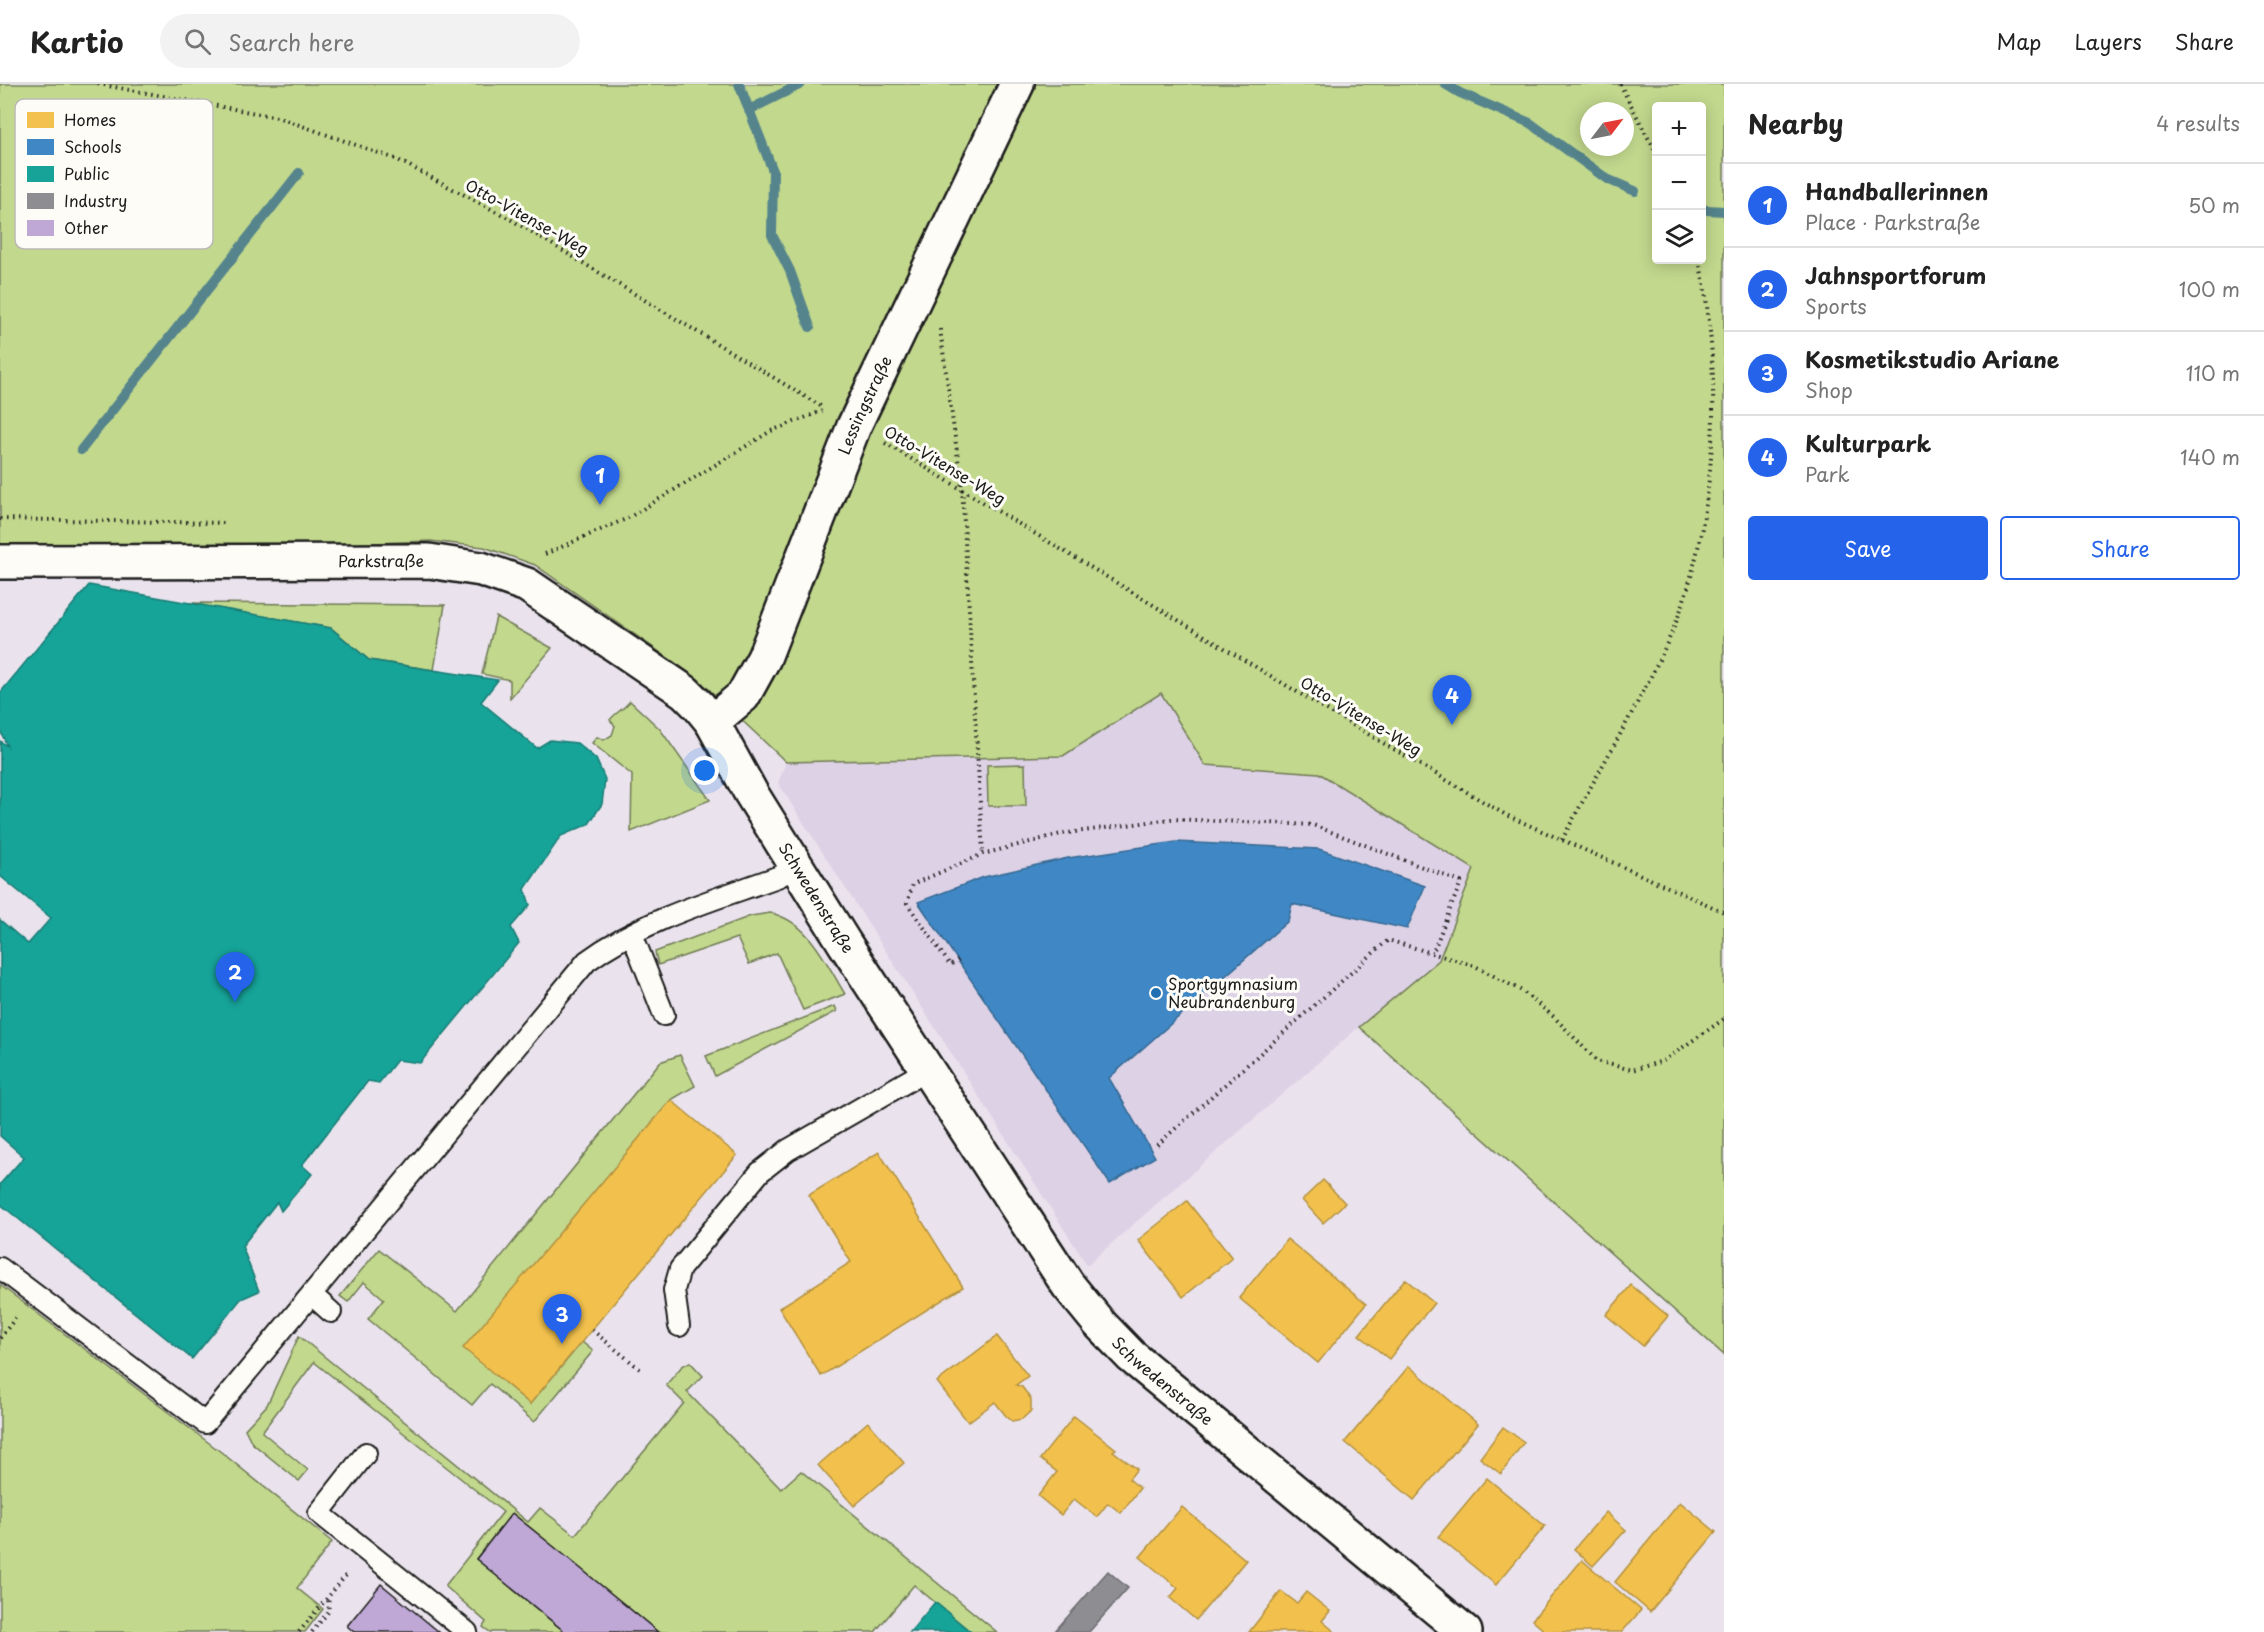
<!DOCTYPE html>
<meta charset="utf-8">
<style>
body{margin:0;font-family:"Playpen Sans",sans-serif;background:#f2f2f2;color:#222}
.controls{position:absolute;right:18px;top:18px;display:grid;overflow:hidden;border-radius:6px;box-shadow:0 3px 15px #0003}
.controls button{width:54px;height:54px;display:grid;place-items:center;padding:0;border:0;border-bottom:2px solid #e0e0e0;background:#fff;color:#222;font:30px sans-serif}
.compass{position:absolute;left:1580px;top:18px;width:54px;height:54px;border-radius:50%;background:#fff;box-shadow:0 3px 15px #0003;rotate:58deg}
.you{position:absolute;left:705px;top:687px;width:21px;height:21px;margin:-15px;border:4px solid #fff;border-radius:50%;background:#1a73e8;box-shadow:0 0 0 9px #1a73e833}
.badge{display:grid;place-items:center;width:39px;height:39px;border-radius:50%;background:#2563eb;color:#fff;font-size:20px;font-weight:700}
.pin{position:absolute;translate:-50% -50px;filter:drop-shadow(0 2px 3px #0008)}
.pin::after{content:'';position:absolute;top:32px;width:21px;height:18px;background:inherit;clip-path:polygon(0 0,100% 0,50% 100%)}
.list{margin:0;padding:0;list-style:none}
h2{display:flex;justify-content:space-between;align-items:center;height:78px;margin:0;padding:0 24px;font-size:26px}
h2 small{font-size:20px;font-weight:400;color:#767676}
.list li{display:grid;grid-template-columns:39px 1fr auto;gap:18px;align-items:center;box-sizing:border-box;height:84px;padding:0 24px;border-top:2px solid #e0e0e0}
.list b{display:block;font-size:22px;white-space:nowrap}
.list p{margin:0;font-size:20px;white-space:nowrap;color:#767676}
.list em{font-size:20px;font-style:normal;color:#767676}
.actions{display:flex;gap:12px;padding:18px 24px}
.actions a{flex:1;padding:14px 0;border:2px solid #2563eb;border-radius:6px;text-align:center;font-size:21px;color:#2563eb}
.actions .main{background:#2563eb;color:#fff}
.icon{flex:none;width:33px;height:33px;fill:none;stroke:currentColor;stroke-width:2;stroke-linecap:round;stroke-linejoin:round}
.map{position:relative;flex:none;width:1724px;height:1548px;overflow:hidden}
header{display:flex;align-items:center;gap:36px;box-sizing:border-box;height:84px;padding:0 30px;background:#fff;border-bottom:2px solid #e0e0e0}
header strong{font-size:28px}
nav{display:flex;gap:33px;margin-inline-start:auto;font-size:21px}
.search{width:420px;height:54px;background:#f2f2f2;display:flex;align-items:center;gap:15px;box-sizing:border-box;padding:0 21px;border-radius:33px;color:#767676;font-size:22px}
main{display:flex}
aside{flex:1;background:#fff}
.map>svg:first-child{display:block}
</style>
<header>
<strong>Kartio</strong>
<div class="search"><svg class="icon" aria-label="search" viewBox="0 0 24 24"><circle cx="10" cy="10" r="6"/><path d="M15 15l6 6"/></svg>Search here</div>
<nav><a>Map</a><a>Layers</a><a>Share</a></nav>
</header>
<main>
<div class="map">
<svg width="1724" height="1548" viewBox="0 0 1724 1548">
<rect width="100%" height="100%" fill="#eae3ed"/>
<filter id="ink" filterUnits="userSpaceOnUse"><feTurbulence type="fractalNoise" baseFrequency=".0167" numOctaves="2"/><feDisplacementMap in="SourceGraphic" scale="12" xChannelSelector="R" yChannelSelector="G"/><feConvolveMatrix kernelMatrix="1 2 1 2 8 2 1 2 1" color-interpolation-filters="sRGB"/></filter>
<g filter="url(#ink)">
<!-- built -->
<polygon fill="#ddd1e6" points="1161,609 1205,681 1319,689 1474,785 1439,876 1359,943 1087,1181 778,699 786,678 1063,672"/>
<!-- green -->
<g fill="#c2d88d" stroke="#6f7a54" stroke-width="1.5" fill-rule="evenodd">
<path d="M0,0h1724v1271l-365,-328 80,-67 35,-91 -155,-96 -114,-8 -44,-72 -98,63 -277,6 -89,-84 -162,-113 -51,-18 -54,-6 -113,4 -317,-1zM1656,22h46v154h-46zM1589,27h36v36h-36z"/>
<polygon points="187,519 445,521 434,586 369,576 331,544"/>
<polygon points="496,533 552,564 510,614 510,596 482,590"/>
<path d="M630,617l30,28 50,71 -79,32 1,-57 -40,-32 5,-6 7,3 8,-5 3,-9 -5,-6c5,-7 14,-11 20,-19z"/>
<polygon points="1025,680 1026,722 988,722 987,681"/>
<path d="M770,829c39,8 56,50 75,81l-42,16 -26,-57 -28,11 -12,-26 -79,27 -3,-13 96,-36z"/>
<polygon points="835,922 837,927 715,992 706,972"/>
<polygon points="680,971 695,1002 671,1016 464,1264 530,1320 582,1258 593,1267 534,1338 490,1300 472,1321 368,1235 384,1215 364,1198 348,1218 340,1212 379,1165 457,1227 660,978"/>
<polygon points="0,1201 221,1368 332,1458 297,1504 323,1525 305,1548 0,1548"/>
<polygon points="299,1252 528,1438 540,1424 575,1451 684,1319 666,1301 682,1282 690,1278 703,1292 687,1308 781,1405 801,1387 997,1548 971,1548 914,1501 875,1548 658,1548 513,1430 476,1475 565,1548 490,1548 483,1543 486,1538 445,1502 503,1428 314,1278 262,1348 308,1386 299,1397 252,1359 245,1345 267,1321"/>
</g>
<!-- homes -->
<g fill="#f2c14e" stroke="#b2903f" stroke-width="1.5">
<polygon points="671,1016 737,1071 530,1320 463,1264"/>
<polygon points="879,1068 963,1203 821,1292 779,1224 851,1178 809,1111"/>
<polygon points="1323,1096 1345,1119 1323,1139 1302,1116"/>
<polygon points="1187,1117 1232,1174 1183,1213 1138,1156"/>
<polygon points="1287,1155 1366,1220 1318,1279 1239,1214"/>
<polygon points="1405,1195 1434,1219 1389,1275 1359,1251"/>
<polygon points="1631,1201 1668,1232 1643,1262 1606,1231"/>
<polygon points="997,1252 1028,1292 1016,1301 1022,1303 1031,1315 1031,1327 1022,1335 1012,1337 1006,1332 995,1318 968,1338 937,1298"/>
<polygon points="1409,1282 1478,1340 1414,1416 1345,1358"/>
<polygon points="1074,1332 1116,1365 1113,1367 1137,1385 1129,1395 1140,1404 1121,1429 1108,1419 1097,1433 1074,1415 1061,1431 1038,1412 1057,1388 1040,1375"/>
<polygon points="868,1338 904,1379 854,1422 818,1381"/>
<polygon points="1503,1343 1524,1358 1501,1390 1480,1374"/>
<polygon points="1487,1394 1545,1442 1496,1501 1438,1453"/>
<polygon points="1680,1418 1716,1448 1650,1528 1615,1498"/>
<polygon points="1182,1423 1246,1476 1196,1536 1170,1514 1178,1504 1140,1473"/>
<polygon points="1606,1428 1626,1446 1593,1482 1574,1465"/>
<polygon points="1582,1476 1641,1526 1622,1548 1546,1548 1532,1536"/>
<polygon points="1281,1507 1297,1519 1306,1508 1330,1527 1322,1537 1335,1548 1249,1548"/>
</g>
<!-- schools -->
<polygon fill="#3f88c5" stroke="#346892" stroke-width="1.5" points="1176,758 1319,765 1425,802 1407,845 1292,820 1288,837 1109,994 1155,1073 1110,1100 918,818 984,793 1068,774"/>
<!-- public -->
<g fill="#17a398" stroke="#187a73" stroke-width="1.5">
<polygon points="89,501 331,544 369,576 498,596 481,618 537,664 550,656 577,659 596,675 605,695 602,720 589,740 561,752 525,805 530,821 511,843 519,859 420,979 397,976 379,999 368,997 302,1081 312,1090 281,1127 277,1118 242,1162 259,1207 241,1215 192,1275 0,1120 0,1100 24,1073 0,1052 0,836 28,860 51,834 0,792 0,657 7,662 0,646 0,609"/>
<polygon points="935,1518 971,1548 910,1548"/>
</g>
<!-- industry -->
<polygon fill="#8d8d92" stroke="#6b6b6f" stroke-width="1.5" points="1108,1487 1128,1504 1089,1548 1054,1548"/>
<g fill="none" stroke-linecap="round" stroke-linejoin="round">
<!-- stream -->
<g stroke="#54848c" stroke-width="10">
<polyline points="739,0 773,87 772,151 790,187 810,243"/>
<polyline points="1445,0 1460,9 1530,39 1607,95 1635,107"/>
<polyline points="749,26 801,0"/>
<polyline points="1707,126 1724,127"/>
<polyline points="81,366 299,89"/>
</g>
</g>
<!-- building -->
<g fill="#bfa8d6" stroke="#1c1c1c" stroke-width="1.5">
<polygon points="512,1429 563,1470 658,1548 565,1548 476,1475"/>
<polygon points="381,1500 439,1548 354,1548 347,1542"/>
</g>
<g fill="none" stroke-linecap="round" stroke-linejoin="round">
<!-- service casing -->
<g stroke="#1c1c1c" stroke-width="24">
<g id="service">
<polyline points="632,850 664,931"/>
<path d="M0,1184l205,155 382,-462c57,-42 127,-61 193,-85l17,-10"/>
<polyline points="312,1211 331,1228"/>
<polyline points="679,1242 674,1206 680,1185 760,1088 788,1066 927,986"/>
<polyline points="366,1369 319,1429 467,1548"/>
</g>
</g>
<!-- minor casing -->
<g stroke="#1c1c1c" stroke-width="38">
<g id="minor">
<path id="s1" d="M0,478l429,-1 52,8 46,16 158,107 14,14 13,16 39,71 94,151 223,341 31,38 32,33 334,276"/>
<path id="s2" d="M712,638l31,-26 21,-38 90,-232 163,-342"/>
</g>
</g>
<!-- path -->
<g stroke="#1c1c1c" stroke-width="4" stroke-dasharray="1.5 4.5" stroke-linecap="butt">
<polyline points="98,0 277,33 396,75 510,135 824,324"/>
<polyline points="1620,0 1656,69"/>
<polyline points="940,245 962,404 983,770"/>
<polyline points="885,359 1332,629 1506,731 1724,828"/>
<polyline points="0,435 226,439"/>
<polyline points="545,470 628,434 771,347 822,327"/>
<path d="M1562,756c35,-67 75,-131 107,-201 48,-107 55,-266 30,-379"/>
<polyline points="958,876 950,881 907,819 913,800 983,770 1061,750 1171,735 1313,741 1461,798 1433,868"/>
<polyline points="1157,1061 1388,856 1475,882 1522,907 1554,933 1597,977 1632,986 1663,977 1724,935"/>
<polyline points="592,1246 641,1286"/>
<polyline points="0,1254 17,1232 15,1231"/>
<polyline points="299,1548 348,1489"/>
<polyline points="312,1548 329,1527 328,1513"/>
</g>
<!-- service -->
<use href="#service" stroke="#fdfcf7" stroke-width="20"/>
<!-- minor -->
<use href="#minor" stroke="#fdfcf7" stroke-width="33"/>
</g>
</g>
<!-- markers -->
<circle fill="#1f6fb2" stroke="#fdfcf7" stroke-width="2" cx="1156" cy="909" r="6"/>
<g text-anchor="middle" stroke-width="6" stroke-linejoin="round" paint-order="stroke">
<!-- street labels -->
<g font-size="16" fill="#1c1c1c" stroke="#fdfcf7">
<text transform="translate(527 133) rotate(29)" y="6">Otto-Vitense-Weg</text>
<text dy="6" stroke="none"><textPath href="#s2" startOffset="356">Lessingstraße</textPath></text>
<text transform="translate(945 381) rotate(31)" y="6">Otto-Vitense-Weg</text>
<text dy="6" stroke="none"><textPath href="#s1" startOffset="381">Parkstraße</textPath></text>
<text transform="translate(1361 632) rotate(31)" y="6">Otto-Vitense-Weg</text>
<text dy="6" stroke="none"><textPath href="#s1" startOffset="966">Schwedenstraße</textPath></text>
<text dy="6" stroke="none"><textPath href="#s1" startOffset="1563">Schwedenstraße</textPath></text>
</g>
<!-- poi labels -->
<g font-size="16" fill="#1c1c1c" stroke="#fdfcf7" text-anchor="start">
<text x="1168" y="906">Sportgymnasium<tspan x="1168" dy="18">Neubrandenburg</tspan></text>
</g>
</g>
<!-- legend -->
<rect x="15" y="15" width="198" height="150" rx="9" fill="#fdfcf7" stroke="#bab9b5" stroke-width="1.5"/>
<rect x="27" y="28" width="27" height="16" fill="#f2c14e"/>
<rect x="27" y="55" width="27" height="16" fill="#3f88c5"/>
<rect x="27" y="82" width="27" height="16" fill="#17a398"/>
<rect x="27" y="109" width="27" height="16" fill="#8d8d92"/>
<rect x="27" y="136" width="27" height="16" fill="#bfa8d6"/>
<g font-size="16" fill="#1c1c1c">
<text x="64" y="42">Homes</text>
<text x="64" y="69">Schools</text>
<text x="64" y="96">Public</text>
<text x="64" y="123">Industry</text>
<text x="64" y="150">Other</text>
</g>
</svg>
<div class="controls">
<button>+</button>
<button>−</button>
<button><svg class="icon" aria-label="layers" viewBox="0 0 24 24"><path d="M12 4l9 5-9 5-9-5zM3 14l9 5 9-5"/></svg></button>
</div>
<svg class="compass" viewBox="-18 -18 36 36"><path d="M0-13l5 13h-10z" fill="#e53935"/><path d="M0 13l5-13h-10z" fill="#767676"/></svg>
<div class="you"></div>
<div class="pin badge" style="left:600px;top:421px">1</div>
<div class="pin badge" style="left:235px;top:918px">2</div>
<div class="pin badge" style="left:562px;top:1260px">3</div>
<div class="pin badge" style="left:1452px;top:641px">4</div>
</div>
<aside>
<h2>Nearby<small>4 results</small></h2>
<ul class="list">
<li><span class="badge">1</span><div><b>Handballerinnen</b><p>Place · Parkstraße</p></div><em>50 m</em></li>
<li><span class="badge">2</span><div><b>Jahnsportforum</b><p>Sports</p></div><em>100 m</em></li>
<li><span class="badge">3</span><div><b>Kosmetikstudio Ariane</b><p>Shop</p></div><em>110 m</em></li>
<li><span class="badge">4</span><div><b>Kulturpark</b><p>Park</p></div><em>140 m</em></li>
</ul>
<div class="actions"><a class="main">Save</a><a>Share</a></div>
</aside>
</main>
